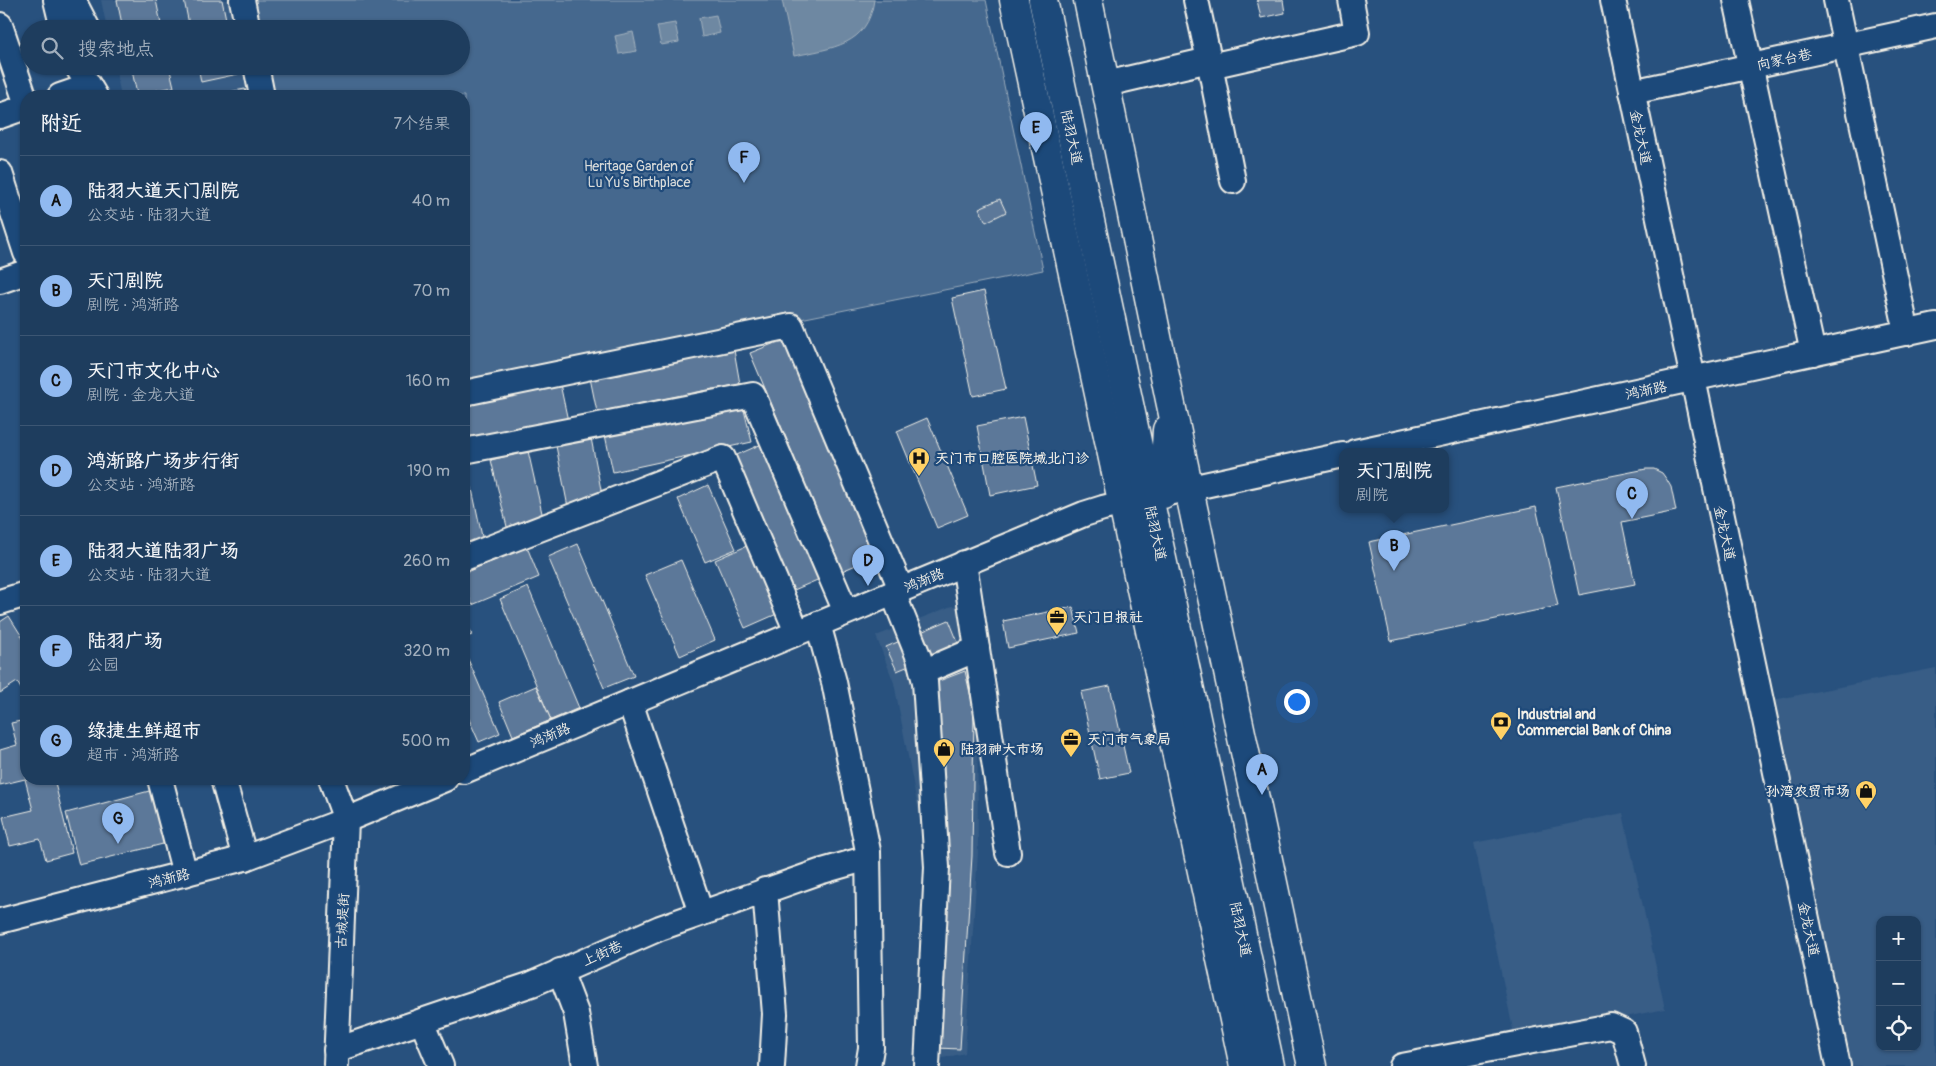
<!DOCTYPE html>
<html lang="zh">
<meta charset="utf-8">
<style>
body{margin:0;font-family:Pangolin,"LXGW WenKai TC",sans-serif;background:#2b4867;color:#f1f3f6}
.controls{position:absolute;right:15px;bottom:15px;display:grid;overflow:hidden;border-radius:10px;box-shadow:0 1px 4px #0004}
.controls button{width:45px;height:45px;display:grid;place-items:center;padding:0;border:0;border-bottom:1px solid #3c5673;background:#1e3d5e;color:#f1f3f6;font:25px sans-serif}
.you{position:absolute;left:1296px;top:701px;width:18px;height:18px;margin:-12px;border:4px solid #fff;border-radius:50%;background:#1a73e8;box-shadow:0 0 0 8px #1a73e833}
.badge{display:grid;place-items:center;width:32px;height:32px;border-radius:50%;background:#90b9f0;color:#111;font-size:16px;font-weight:700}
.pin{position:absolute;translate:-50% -41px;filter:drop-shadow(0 1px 2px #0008)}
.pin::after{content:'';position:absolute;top:26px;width:18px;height:15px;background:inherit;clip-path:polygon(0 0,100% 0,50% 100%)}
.popup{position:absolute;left:1339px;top:448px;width:110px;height:65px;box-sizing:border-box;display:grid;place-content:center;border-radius:10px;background:#1e3d5e;filter:drop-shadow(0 1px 4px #0005);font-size:16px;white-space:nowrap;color:#a1aebc}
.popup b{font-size:19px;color:#f1f3f6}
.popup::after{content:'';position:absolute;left:50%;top:100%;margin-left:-10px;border:10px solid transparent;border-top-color:#1e3d5e}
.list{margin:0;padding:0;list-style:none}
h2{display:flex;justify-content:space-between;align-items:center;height:65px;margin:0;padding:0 20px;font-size:21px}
h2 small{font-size:16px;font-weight:400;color:#a1aebc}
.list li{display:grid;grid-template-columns:32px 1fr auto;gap:15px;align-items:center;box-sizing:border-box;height:90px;padding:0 20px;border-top:1px solid #3c5673}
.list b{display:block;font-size:19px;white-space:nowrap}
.list p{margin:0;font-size:16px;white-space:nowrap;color:#a1aebc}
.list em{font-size:16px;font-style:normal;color:#a1aebc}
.icon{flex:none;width:28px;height:28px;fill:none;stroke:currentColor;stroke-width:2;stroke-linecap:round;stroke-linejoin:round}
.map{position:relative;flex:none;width:1936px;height:1066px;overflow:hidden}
.search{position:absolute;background:#1e3d5e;box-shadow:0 1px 4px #0004;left:20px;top:20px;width:450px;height:55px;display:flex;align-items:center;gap:12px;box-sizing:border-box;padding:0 18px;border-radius:28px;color:#a1aebc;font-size:19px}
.panel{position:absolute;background:#1e3d5e;box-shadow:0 1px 4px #0004;left:20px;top:90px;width:450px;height:695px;border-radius:20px}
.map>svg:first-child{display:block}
</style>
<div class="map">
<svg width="1936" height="1066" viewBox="0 0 1936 1066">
<rect width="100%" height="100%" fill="#28517e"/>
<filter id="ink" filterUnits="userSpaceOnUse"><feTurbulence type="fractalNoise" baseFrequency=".02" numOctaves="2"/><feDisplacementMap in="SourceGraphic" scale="10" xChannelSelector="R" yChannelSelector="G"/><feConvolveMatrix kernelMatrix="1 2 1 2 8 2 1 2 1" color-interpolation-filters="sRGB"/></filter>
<g filter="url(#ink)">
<!-- built -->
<g fill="#375d86" fill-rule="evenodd">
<polygon points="101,0 237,0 243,29 107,29"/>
<polygon points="115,66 250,66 257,96 121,96"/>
<polygon points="966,603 977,669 978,853 965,1053 921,1063 928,861 894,683 876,636 949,607"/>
<path d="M1936,668v398h-86l-77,-366zM1880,920h37v127h-37z"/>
<polygon points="1623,813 1665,1009 1515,1039 1474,843"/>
</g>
<!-- green -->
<polygon fill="#45688e" stroke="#9cacbb" points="251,0 986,0 1043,270 464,387 464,96 272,96 265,66 461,66 461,29 257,29"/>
<!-- water -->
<g fill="#6e88a2" stroke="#a4b2be">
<path d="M782,0h92c-6,46 -42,48 -80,56z"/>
<polygon points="716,15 720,33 702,37 699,18"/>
<polygon points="675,23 679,42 661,45 657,26"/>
<polygon points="633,32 637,51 619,54 615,36"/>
</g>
<!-- building -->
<g fill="#5b7899" stroke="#f4f1e8">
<polygon points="117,0 156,0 162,29 123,29"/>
<polygon points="184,0 222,0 228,29 190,29"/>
<polygon points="1257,0 1283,0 1285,13 1261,18"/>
<polygon points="131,66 169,66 174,87 137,94"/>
<polygon points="198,66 236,66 238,74 201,82"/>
<polygon points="245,89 247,96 207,96"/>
<polygon points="1000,199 1006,212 986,222 979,208"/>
<polygon points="984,291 1006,389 973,396 952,298"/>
<polygon points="785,339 877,556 842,571 750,353"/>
<polygon points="734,350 740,384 597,412 590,378"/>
<polygon points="560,384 568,421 464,443 464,404"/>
<polygon points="743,406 752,442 613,472 605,435"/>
<polygon points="1023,417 1037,485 990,495 977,426"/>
<polygon points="927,418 968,515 937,528 897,431"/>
<polygon points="591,438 603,500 568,507 556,446"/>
<polygon points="764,443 822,578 787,593 730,458"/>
<polygon points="528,451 544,522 508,531 491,460"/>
<polygon points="467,465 484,546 464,550 464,466"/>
<polygon points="1646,469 1654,469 1662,473 1667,480 1671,487 1676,511 1622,522 1635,584 1579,595 1556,487"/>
<polygon points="708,485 736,549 705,562 678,499"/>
<polygon points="1536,507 1558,606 1391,641 1369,542"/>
<polygon points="578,544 634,676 604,688 548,557"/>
<polygon points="749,545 779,613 745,628 715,560"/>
<polygon points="527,547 539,577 472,605 464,584 464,573"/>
<polygon points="681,560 715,640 680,656 645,575"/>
<polygon points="528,587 579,708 551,720 500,599"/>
<polygon points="1073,607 1079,633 1008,648 1003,621"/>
<polygon points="9,616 26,643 26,697 17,682 0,693 0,622"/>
<polygon points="464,616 472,635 464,638"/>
<polygon points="949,620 959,645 897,671 886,647"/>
<polygon points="464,650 500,733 479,742 464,708"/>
<polygon points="965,671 974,711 972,856 960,1049 937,1048 931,684"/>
<polygon points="536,686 551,720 513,736 499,702"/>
<polygon points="1110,686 1129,773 1100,779 1081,692"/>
<polygon points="26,720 26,779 54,779 72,853 46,860 40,839 10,846 3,817 33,810 25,779 0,785 0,750 17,745 11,723"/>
<polygon points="153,790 167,843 79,865 66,813"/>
</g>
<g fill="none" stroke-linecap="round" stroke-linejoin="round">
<!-- minor casing -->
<g stroke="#f4f1e8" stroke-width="28">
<g id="minor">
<polyline points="56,0 63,29"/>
<polyline points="73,0 88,29"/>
<polyline points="242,0 248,29"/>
<polyline points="1613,0 1838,1066"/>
<polyline points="1736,0 1813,353"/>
<polyline points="1836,0 1907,333"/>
<polyline points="0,25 26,102"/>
<polyline points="1209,60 1233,181"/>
<polyline points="77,66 95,96"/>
<polyline points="256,66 262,96"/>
<polyline points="1210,66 1357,33 1351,0"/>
<polyline points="1106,84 1209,60 1196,0"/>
<polyline points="1632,92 1936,26"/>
<polyline points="60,96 89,86"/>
<polyline points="0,116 26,107"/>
<polyline points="0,173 26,253"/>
<polyline points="0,281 26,272"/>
<polyline points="464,393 791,326 901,589"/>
<polyline points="464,451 753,395 846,612"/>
<polyline points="1355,452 1936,326"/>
<polyline points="464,558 723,458 797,632"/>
<polyline points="964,563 1008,853"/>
<polyline points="893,593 919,658 925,682 937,867 927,1066"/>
<polyline points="0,602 26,594"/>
<polyline points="818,624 834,682 868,851 871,1048 868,1066"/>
<polyline points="923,672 977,649"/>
<polyline points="630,702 701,913"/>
<polyline points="464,771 1084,514 1103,508 1163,494 1343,455"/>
<polyline points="160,779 185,874"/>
<polyline points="223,779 245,858"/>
<polyline points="331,779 346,820 336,1064"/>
<polyline points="765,890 775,1014 772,1066"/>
<polyline points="0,921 245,858 346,820 445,779"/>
<polyline points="560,971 576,1013 585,1066"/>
<polyline points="422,1021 441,1066"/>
<polyline points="336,1050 532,984 660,928 819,872 868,858"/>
<polyline points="1402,1066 1611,1026 1624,1032 1633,1066"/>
</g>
</g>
<!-- major casing -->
<g stroke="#f4f1e8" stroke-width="31">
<g id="major">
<polyline points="1014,0 1244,1066"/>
<polyline points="1043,0 1270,1066"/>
<polyline points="1088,0 1170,400 1312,1066"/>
<polyline points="1163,494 1167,430"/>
</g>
</g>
<!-- minor -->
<use href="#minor" stroke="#1f4a7a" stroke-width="24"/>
<!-- major -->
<use href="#major" stroke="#1f4a7a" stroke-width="28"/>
</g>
</g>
<!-- icons -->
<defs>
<g id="hospital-pin" transform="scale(1.125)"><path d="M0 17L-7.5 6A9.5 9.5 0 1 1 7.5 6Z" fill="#ffd166" stroke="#1f4a7a"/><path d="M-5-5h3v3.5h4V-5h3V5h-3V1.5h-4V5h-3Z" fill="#111"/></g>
<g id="office-pin" transform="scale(1.125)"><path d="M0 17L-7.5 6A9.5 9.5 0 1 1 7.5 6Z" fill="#ffd166" stroke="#1f4a7a"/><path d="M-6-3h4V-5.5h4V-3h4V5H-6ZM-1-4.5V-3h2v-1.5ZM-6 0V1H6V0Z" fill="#111"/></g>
<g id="bank-pin" transform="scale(1.125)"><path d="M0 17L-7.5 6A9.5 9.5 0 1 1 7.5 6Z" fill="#ffd166" stroke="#1f4a7a"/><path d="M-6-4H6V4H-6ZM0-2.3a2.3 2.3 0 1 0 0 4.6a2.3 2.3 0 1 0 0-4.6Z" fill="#111"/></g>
<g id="shop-pin" transform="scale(1.125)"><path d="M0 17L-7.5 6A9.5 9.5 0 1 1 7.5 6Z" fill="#ffd166" stroke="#1f4a7a"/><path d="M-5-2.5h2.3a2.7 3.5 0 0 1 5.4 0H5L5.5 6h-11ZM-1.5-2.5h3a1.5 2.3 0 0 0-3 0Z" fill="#111"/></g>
</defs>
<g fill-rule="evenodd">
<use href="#hospital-pin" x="919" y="458"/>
<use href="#office-pin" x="1057" y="617"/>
<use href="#bank-pin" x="1501" y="722"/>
<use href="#office-pin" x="1071" y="739"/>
<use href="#shop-pin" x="944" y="749"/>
<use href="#shop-pin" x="1866" y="791"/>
</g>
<g text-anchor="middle" stroke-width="4.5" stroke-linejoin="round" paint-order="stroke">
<!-- street labels -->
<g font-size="14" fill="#f4f1e8" stroke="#1f4a7a">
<text transform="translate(1784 59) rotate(-12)" y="5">向家台巷</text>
<text transform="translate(1072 137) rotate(78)" y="5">陆羽大道</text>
<text transform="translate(1641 137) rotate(78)" y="5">金龙大道</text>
<text transform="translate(1646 390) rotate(-12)" y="5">鸿渐路</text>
<text transform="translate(1156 533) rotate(78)" y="5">陆羽大道</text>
<text transform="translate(1725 533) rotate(78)" y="5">金龙大道</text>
<text transform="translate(924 580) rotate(-22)" y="5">鸿渐路</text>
<text transform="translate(550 735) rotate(-23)" y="5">鸿渐路</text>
<text transform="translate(169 878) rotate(-14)" y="5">鸿渐路</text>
<text transform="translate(342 921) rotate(-87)" y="5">古城堤街</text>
<text transform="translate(1241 929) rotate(78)" y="5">陆羽大道</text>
<text transform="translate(1809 929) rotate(78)" y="5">金龙大道</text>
<text transform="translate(602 953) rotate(-24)" y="5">上街巷</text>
</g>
<!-- park labels -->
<g font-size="14" fill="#dadcda" stroke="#1f4a7a">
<text x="639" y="171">Heritage Garden of<tspan x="639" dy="16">Lu Yu’s Birthplace</tspan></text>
</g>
<!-- poi labels -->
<g font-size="14" font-weight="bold" fill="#f4f1e8" stroke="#1f4a7a" text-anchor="start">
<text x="935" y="463">天门市口腔医院城北门诊</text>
<text x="1073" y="622">天门日报社</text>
<text x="1517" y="719">Industrial and<tspan x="1517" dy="16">Commercial Bank of China</tspan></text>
<text x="1087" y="744">天门市气象局</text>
<text x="960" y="754">陆羽神大市场</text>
<text x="1850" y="796" text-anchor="end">孙湾农贸市场</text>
</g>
</g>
</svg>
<div class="controls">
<button>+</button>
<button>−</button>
<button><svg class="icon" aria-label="locate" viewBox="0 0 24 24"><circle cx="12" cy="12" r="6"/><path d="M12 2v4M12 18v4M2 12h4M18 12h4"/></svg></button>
</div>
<div class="you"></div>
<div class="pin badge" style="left:1262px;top:795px">A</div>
<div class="pin badge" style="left:1394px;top:571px">B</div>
<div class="popup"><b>天门剧院</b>剧院</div>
<div class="pin badge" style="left:1632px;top:519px">C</div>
<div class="pin badge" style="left:868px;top:586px">D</div>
<div class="pin badge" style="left:1036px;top:153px">E</div>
<div class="pin badge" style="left:744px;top:183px">F</div>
<div class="pin badge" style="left:118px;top:844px">G</div>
<div class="search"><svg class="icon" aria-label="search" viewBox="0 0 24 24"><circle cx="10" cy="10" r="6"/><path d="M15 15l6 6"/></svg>搜索地点</div>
<section class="panel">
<h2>附近<small>7个结果</small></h2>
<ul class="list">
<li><span class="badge">A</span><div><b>陆羽大道天门剧院</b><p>公交站 · 陆羽大道</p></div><em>40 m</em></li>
<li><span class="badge">B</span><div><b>天门剧院</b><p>剧院 · 鸿渐路</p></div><em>70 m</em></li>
<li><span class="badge">C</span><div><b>天门市文化中心</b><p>剧院 · 金龙大道</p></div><em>160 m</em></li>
<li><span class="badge">D</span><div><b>鸿渐路广场步行街</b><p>公交站 · 鸿渐路</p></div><em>190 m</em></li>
<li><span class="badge">E</span><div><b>陆羽大道陆羽广场</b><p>公交站 · 陆羽大道</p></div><em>260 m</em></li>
<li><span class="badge">F</span><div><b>陆羽广场</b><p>公园</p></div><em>320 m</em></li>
<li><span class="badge">G</span><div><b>绿捷生鲜超市</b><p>超市 · 鸿渐路</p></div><em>500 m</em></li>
</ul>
</section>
</div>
